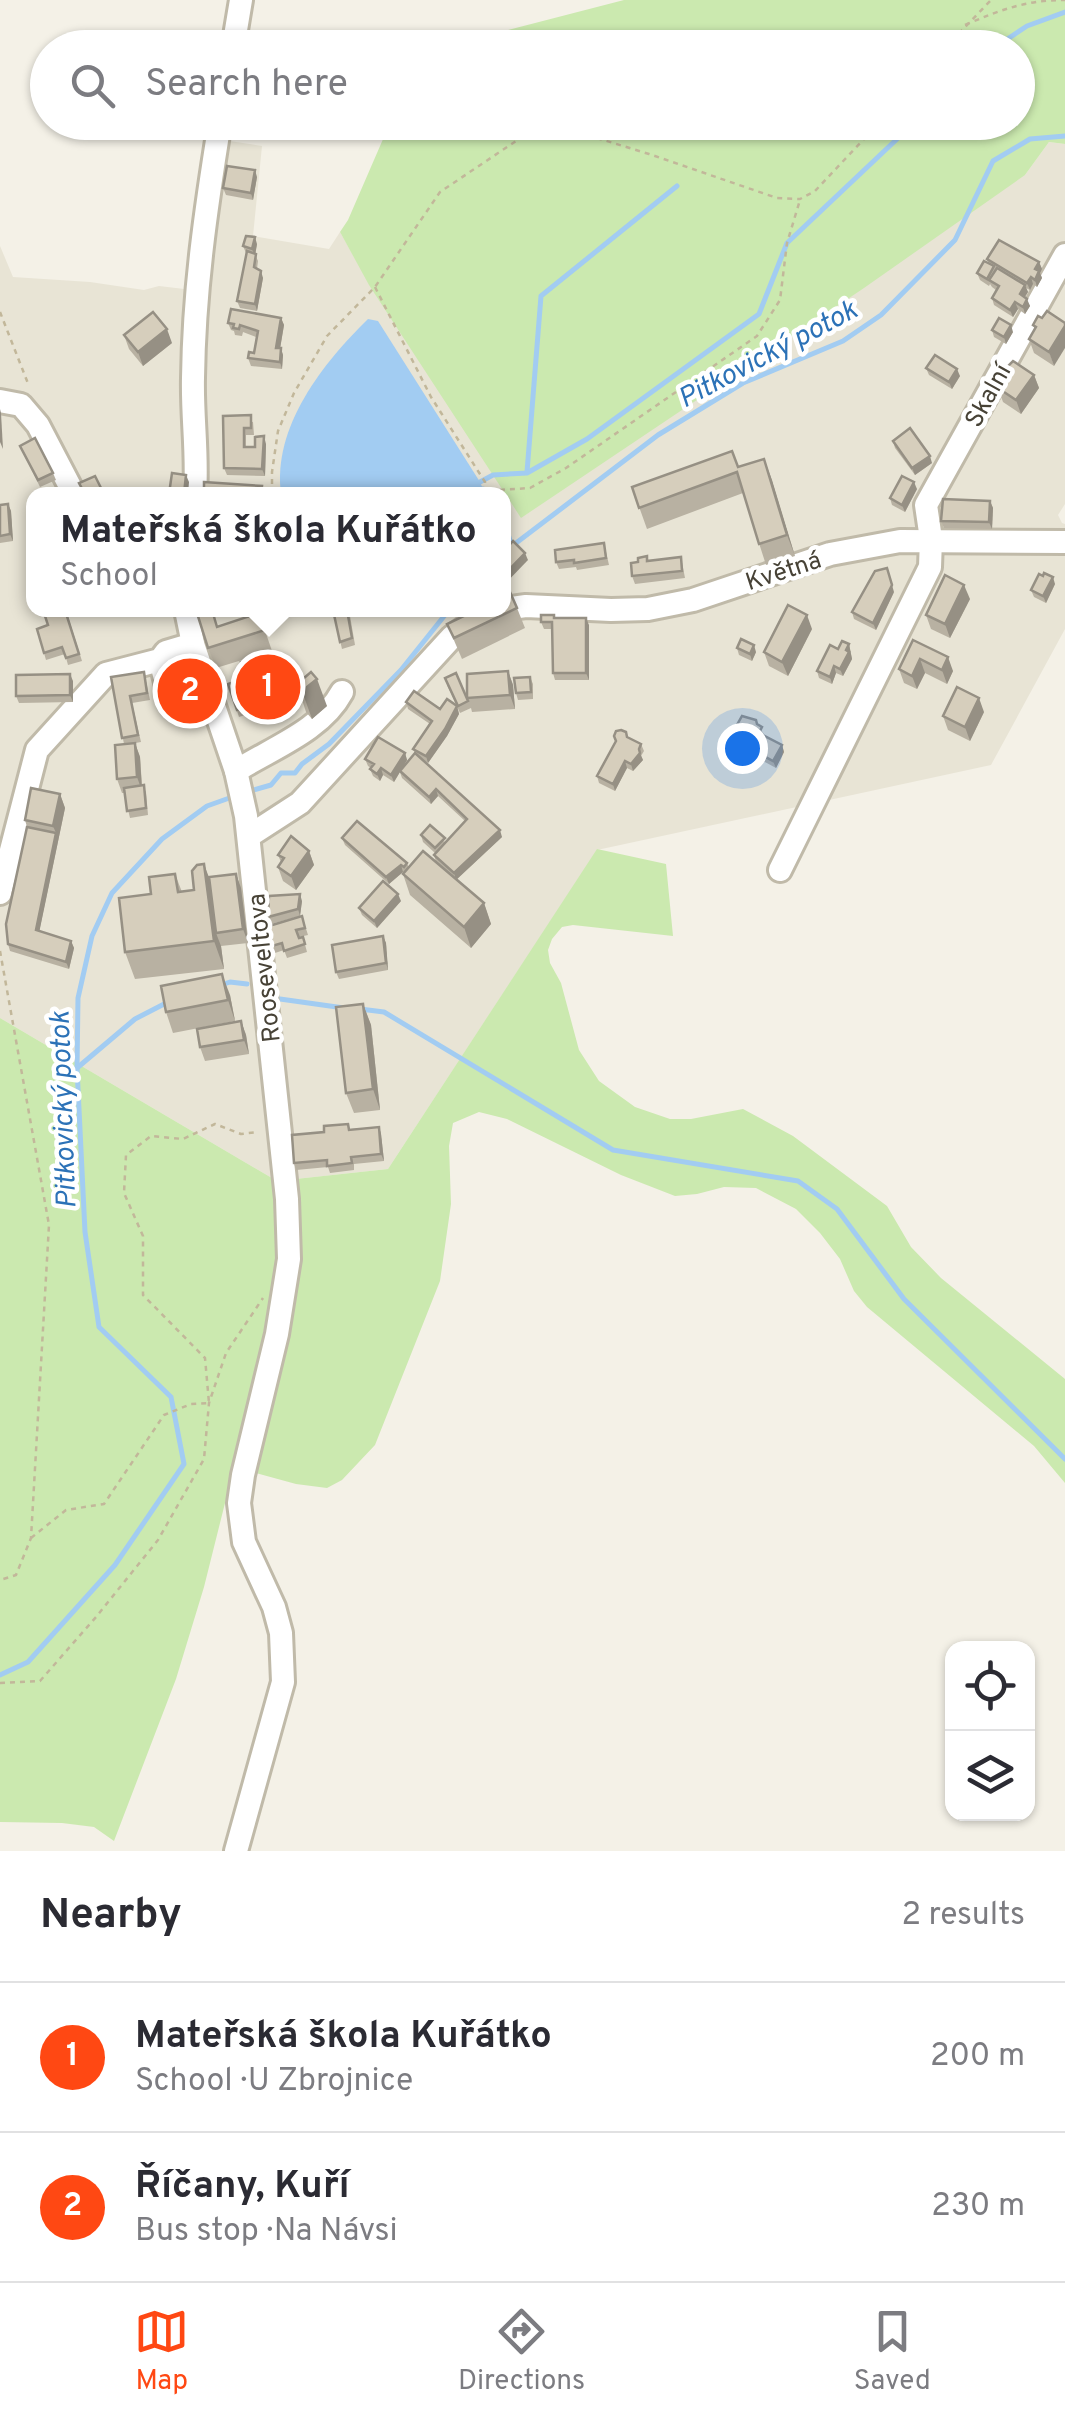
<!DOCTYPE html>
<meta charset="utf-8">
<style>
body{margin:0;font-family:Overpass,sans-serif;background:#f7f7f7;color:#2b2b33}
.controls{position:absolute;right:30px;bottom:30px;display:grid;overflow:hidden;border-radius:20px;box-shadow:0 2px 8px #0004}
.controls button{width:90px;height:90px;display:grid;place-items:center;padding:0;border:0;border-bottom:2px solid #e1e1e2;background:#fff;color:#2b2b33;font:50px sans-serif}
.you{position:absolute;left:742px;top:748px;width:35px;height:35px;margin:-25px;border:8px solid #fff;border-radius:50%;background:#1a73e8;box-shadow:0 0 0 15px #1a73e833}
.badge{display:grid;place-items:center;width:65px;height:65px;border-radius:50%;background:#ff4813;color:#fff;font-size:32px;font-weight:700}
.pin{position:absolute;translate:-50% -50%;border:5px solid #fff;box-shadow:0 2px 10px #0006}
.popup{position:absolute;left:26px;top:487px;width:485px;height:130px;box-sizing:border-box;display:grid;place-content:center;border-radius:20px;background:#fff;filter:drop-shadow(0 2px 8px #0005);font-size:32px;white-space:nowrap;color:#7c7c81}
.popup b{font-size:38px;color:#2b2b33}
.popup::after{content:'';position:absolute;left:50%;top:100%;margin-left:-20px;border:20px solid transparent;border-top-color:#fff}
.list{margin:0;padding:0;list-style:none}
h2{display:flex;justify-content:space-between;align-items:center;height:130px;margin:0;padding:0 40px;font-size:42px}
h2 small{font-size:32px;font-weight:400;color:#7c7c81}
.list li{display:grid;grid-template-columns:65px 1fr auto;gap:30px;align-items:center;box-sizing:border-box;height:150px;padding:0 40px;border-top:2px solid #e1e1e2}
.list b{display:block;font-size:38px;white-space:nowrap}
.list p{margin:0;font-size:32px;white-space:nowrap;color:#7c7c81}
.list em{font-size:32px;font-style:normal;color:#7c7c81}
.icon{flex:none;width:55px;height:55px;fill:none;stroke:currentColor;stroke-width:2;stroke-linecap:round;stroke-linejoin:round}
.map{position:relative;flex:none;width:1065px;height:1851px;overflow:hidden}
.search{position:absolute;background:#fff;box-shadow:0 2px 8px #0004;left:30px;right:30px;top:30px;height:110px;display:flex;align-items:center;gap:25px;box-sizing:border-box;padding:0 35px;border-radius:55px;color:#7c7c81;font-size:38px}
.sheet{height:430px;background:#fff}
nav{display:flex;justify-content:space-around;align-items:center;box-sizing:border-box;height:140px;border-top:2px solid #e1e1e2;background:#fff;font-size:28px;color:#7c7c81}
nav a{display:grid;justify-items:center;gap:5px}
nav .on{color:#ff4813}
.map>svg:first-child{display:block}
</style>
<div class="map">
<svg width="1065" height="1851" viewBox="0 0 1065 1851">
<rect width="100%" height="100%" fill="#f4f1e7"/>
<!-- residential -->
<path fill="#e8e4d5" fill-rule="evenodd" d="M223,140l39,6 -9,90 76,13 11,-17 30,53 655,-110 24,-33 16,2v360l-7,11 4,8 3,1v105l-74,136 -394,85 -209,319 -111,12 -277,-163v-772l13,31 77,5 54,8 15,-4 42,5zM33,494h470v116h-470z"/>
<!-- green -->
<g fill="#cbe9af">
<polygon points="624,0 1065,0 1065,144 1049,142 1025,175 864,288 521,518 369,285 340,232 348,220 390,123 1018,122 1018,48 443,47"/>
<polygon points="597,849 666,864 673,936 573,925 562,927 552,939 548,950 550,963 561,983 579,1050 599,1081 635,1107 670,1119 691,1119 743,1109 793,1136 887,1206 911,1247 941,1278 1065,1379 1065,1483 1034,1446 867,1307 854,1291 840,1259 820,1233 796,1209 756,1188 724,1187 697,1194 675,1196 621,1175 507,1119 479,1112 453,1123 449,1146 451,1204 440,1281 375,1445 342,1480 327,1488 296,1484 234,1467 204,1587 176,1679 114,1841 94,1827 62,1823 0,1822 0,1018 277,1181 388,1169"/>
</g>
<!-- water -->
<path fill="#a2ccf2" d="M368,319l10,2 102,161 3,7 -2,5h-200c-9,-67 42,-131 87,-175z"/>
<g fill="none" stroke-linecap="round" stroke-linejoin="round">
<!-- stream -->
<g stroke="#a2ccf2" stroke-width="5">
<polyline points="994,48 1027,26 1065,12"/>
<polyline points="527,472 541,296 677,186"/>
<polyline points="480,482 493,475 527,473 587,439 759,314 787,243 915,122"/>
<polyline points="483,489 492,494"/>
<polyline points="503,514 511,545"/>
<polyline points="503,553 658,435 743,383 843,341 881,315 955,240 993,161 1030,139 1065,136"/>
<polyline points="250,791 271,785 281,773 295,773 302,764 329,744 401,670 449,610"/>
<polyline points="221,985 230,982 247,984"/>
<polyline points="280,999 344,1008"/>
<polyline points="360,1009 384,1012 613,1150 798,1181 837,1209 904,1299 1065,1459"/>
<polyline points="77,1068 135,1019 168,1002"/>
<polyline points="0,1675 28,1662 115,1565 184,1464 171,1397 99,1327 85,1232 77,1068 78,998 92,936 112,893 162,839 207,806 235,796"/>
</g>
<!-- minor casing -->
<g stroke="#c0baa9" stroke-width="28">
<g id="minor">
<polyline points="233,48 241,0"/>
<polyline points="0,401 21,405 38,425 74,494"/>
<path d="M195,494c3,-39 -3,-77 -2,-116 1,-87 13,-170 27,-256"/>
<polyline points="503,609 526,606 611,610 648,609 693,600 830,554 900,541 1065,542"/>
<polyline points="186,610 193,644 236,771 246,816 287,1199 289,1259 277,1334 243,1475 239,1503 244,1542 274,1607 281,1633 283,1682 236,1851"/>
<polyline points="160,660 166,682 183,684 204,678"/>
<path d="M236,771c36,-23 85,-40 106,-79"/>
<polyline points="249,836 300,803 452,637 477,619"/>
<polyline points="780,870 930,567 931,539 926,505 1065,255"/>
<polyline points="0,893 37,750 106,674 160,660 166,652 193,644"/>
</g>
</g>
<!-- path -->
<g stroke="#c2b79a" stroke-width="2.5" stroke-dasharray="5 5" stroke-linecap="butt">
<path d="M965,25c35,-15 61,-25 100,-25"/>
<polyline points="945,48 991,0"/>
<polyline points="375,287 431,397 485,482 486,494"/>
<polyline points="0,312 29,386"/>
<polyline points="272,494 272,472 278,431 294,393 327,336 375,287 440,192 525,135 571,130 649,154 777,198 800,199 815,191 880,122"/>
<polyline points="491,494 498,490 530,488 566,468 757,336 780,300 787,243 800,200"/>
<polyline points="0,951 49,1225 31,1538 16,1575 0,1580"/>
<polyline points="31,1538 66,1510 104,1504 164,1415 191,1404 209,1403 205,1358 143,1295 143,1236 124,1193 126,1155 151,1136 183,1139 215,1124 241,1134 258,1132"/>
<polyline points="0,1683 40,1681 96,1617 158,1540 204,1459 209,1403 226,1353 263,1298"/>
</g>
<!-- minor -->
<use href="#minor" stroke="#fff" stroke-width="22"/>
</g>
<!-- wall -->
<g fill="#b8b1a2">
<polygon points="257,177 253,200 226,195 223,188"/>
<polygon points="257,244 255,254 258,261 257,269 263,278 257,311 240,308 237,301 246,253 243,246"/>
<polygon points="987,259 1039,262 1042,269 1040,273 1042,278 1037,287 1033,284 1030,290 1026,288 1028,292 1025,297 1030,306 1025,314 1018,309 1013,317 994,305 992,298 996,290 992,287 990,284 989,286 980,280 977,273 988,262"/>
<polygon points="1038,316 1054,366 1034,353 1029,339 1035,330 1033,325"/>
<polygon points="281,318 284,325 280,348 283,355 282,369 251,366 248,358 254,353 256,337 243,332 242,336 235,335 234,331 231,330 228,323"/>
<polygon points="992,330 1013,332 1006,344 994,337"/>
<polygon points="124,335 172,343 143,366 129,349"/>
<polygon points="926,368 960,376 952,389 929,375"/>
<polygon points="1004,375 1034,375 1039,388 1021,414 1003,402 998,388 1005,378"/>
<polygon points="223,416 253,422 254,435 246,435 246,447 255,447 266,444 265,476 227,475 224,468"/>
<polygon points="893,441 932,463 915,475 895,448"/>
<polygon points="20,446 53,473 56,480 40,487"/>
<polygon points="764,459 795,556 766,565 743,493 647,529 632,487 738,467"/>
<polygon points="917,489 905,512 892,505 890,498"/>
<polygon points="990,501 993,508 992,529 944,528 941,521"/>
<polygon points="8,504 11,511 13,541 0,543 0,505"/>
<polygon points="604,543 609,565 577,570 576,567 559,569 556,562"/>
<polygon points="647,556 648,561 681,557 685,578 635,584 632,576 638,562"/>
<polygon points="1043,576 1055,584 1046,603 1034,597 1031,590"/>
<polygon points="894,592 876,630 854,619 852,612"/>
<polygon points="970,599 950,638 931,629 926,615"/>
<polygon points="517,608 525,628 462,659 447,624"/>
<polygon points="66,610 82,661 68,665 65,654 46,660 37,629 48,625"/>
<polygon points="333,610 349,610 355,645 342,649"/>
<polygon points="259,613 272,651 216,668 208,648 218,626"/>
<polygon points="554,615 555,618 589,625 589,680 555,680 553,673 552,629 544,629 541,622"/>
<polygon points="812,629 788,676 769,666 764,652"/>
<polygon points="913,640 953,671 947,684 925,673 917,689 904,683 899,669"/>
<polygon points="849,644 852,659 843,676 836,673 832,684 819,678 817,671 838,649"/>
<polygon points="737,648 756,652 752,661 739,655"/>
<polygon points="268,653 274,669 286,664 298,698 239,717 228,684 247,678 241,662"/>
<polygon points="508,671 513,685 515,709 472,712 471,708 460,713 447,685 467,696"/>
<polygon points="144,672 150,700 132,703 141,742 130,744 135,743 140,757 142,785 146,792 148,815 130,818 124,793 122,793 117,779 124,744 111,677"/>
<polygon points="530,677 533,684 533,699 518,700 516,693"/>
<polygon points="73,681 73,702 19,703 16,696"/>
<polygon points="297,684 327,706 312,719 306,712"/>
<polygon points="406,702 440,709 457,706 459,714 447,736 428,763 420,758 502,837 456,880 484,903 491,924 471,948 410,895 403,874 404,873 403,872 389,884 345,845 342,838 407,863 409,868 436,862 434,855 435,853 423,842 421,835 446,842 465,821 438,796 431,804 402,778 400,772 394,782 383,775 380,781 373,776 370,769 371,768 368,766 365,759 405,753 407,760 403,767 415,753 413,749 430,724 408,709"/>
<polygon points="984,712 970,741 948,730 943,716"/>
<polygon points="757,724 764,734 764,735 782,745 784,752 776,768 741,749 736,751 731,748 727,736"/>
<polygon points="627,737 641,744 644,751 641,756 643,760 633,771 627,768 615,791 599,783 597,776 616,741"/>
<polygon points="60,794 65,808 39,932 71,941 74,948 69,969 10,951 8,944 27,827 25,820"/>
<polygon points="309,851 314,865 296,890 283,881 278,867 281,862 278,855"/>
<polygon points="175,874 182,892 194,890 209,877 236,874 241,888 248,943 221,946 224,969 135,979 125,952 151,894"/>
<polygon points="302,901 300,916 271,924 268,917"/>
<polygon points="401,901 377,928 362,915 359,908"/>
<polygon points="302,916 308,935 299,937 303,937 307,952 287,958 284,950 275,953 272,946"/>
<polygon points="383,936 386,943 388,970 339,979 336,972"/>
<polygon points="230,995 235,1021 173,1033 166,1012"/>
<polygon points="363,1004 371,1025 380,1110 354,1113 346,1093"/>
<polygon points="241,1021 246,1035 249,1054 205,1061 200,1047"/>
<polygon points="348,1124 350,1129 379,1127 381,1134 384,1161 354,1164 354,1170 330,1173 328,1167 296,1170 294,1163 324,1132"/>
</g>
<!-- shaded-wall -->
<g fill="#969084">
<polygon points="255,170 257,177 253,200 251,193"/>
<polygon points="255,237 257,244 255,256 252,249"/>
<polygon points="1039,262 1042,269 1040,273 1042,278 1037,287 1035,280 1035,269"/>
<polygon points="261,271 263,278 257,311 255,304"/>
<polygon points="1031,277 1033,284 1030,290 1027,283"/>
<polygon points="1025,285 1028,292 1022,301 1020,294"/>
<polygon points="1027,299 1030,306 1025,314 1023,307"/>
<polygon points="1015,302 1018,309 1013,317 1010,310"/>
<polygon points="281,318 284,325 279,355 276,348"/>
<polygon points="1011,325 1013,332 1006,344 1004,337"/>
<polygon points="1065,326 1065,348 1054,366 1049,352"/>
<polygon points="167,329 172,343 143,366 138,352"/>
<polygon points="281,348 283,355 282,369 280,362"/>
<polygon points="957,369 960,376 952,389 949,382"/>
<polygon points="1034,375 1039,388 1021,414 1016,400"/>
<polygon points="0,409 1,413 3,449 0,442"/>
<polygon points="264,436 266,444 265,476 262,469"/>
<polygon points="930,456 932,463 915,475 912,468"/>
<polygon points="764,459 772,480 795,556 787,535"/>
<polygon points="186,475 189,482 188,494 184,494"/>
<polygon points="914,482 917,489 905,512 902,505"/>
<polygon points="990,501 993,508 992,529 989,522"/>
<polygon points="8,504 11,511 13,541 10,534"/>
<polygon points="525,553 528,560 503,586 503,576"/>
<polygon points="887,568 894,592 876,630 873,623"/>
<polygon points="1053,577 1055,584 1046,603 1043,596"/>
<polygon points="964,585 970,599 950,638 945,624"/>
<polygon points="807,615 812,629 788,676 782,662"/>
<polygon points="586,618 589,625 589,680 586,673"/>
<polygon points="849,644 852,659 843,676 840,669"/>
<polygon points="754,645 756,652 752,661 750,654"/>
<polygon points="948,657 953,671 947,684 942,670"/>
<polygon points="920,659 925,673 917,689 912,676"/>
<polygon points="834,666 836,673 832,684 830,677"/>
<polygon points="508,671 513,685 515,709 510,695"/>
<polygon points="70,674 73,681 73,702 70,695"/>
<polygon points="317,679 327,706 312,719 302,691"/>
<polygon points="979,698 984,712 970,741 965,727"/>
<polygon points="457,706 459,714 447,736 428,763 426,756"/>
<polygon points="135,743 140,757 142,791 137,777"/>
<polygon points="782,745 784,752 776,768 773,761"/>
<polygon points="405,753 407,760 394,782 391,775"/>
<polygon points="640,753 643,760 633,771 631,764"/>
<polygon points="625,761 627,768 615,791 613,784"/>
<polygon points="381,768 383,775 380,781 377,774"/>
<polygon points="436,789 438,796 431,804 429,797"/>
<polygon points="60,794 65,808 38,938 36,930 56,833 53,826"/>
<polygon points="500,830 502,837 456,880 454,873"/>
<polygon points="309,851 314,865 296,890 291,876"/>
<polygon points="204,864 214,891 216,933 221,946 224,969 214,941"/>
<polygon points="401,865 403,872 389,884 386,877"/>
<polygon points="236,874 241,888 248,943 243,929"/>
<polygon points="300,894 302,901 300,916 298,909"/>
<polygon points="398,894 401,901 377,928 374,921"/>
<polygon points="484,903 491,924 471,948 464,927"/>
<polygon points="383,936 386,943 388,970 386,963"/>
<polygon points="71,941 74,948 69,969 66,962"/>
<polygon points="222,974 230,995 235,1021 228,1000"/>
<polygon points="363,1004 371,1025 380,1110 373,1089"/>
<polygon points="241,1021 246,1035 249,1054 244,1040"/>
<polygon points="379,1127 381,1134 384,1161 381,1154"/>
</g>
<!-- building -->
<g fill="#d6cebc" stroke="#969084" stroke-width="2.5">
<polygon points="227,166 255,170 251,193 223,188"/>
<polygon points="246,236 255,237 252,249 243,246"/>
<polygon points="999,240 1039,262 1035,269 1039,271 1035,280 1031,277 1027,283 987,259"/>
<polygon points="247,251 256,254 254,267 261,271 255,304 237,301"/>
<polygon points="984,261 994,266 987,279 977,273"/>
<polygon points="997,268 1025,285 1020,294 1027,299 1023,307 1015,302 1010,310 992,298 999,286 989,280"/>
<polygon points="231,309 281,318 276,348 281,348 280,362 248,358 249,352 254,353 258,331 240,325 239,329 233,328 234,324 228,323"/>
<polygon points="1047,311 1065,323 1065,326 1049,352 1029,339 1036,327 1033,325 1038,316 1042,318"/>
<polygon points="153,312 167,329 138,352 124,335"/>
<polygon points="999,318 1011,325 1004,337 992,330"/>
<polygon points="935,355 957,369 949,382 926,368"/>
<polygon points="1013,361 1034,375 1016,400 998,388 1006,376 1004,375 1005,369"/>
<polygon points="251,415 251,428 244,428 244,447 255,447 255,437 264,436 262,469 224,468 223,416"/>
<polygon points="910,428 930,456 912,468 893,441"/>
<polygon points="35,438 53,473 38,480 20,446"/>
<polygon points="732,451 738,467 764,459 787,535 759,544 737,472 639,508 632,487"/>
<polygon points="172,473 186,475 184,494 169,494"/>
<polygon points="95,476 104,494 85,494 79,483"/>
<polygon points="902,476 914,482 902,505 890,498"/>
<polygon points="204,482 262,486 261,494 204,494"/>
<polygon points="943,499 990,501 989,522 941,521"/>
<polygon points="8,504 10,534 0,536 0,505"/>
<polygon points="513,541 525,553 503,576 503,552"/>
<polygon points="604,543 606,558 574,563 574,560 556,562 555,550"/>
<polygon points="647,556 647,561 681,557 682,571 632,576 631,563 638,562 638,558"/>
<polygon points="887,568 892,585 873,623 852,612 875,571"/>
<polygon points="1044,573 1053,577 1043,596 1031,590 1039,574 1043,576"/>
<polygon points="945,575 964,585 945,624 926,615"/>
<polygon points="510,592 517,608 454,638 447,624 476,610 503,610 503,596"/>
<polygon points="788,605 807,615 782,662 764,652"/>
<polygon points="43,610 65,610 79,654 66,658 62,647 44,653 37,629 48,625"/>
<polygon points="196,610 212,610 217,627 259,613 265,630 208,648"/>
<polygon points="333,610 347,610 352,638 340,642"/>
<polygon points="541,615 554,615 554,618 586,618 586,673 553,673 552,622 541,622"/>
<polygon points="741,639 754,645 750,654 737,648"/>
<polygon points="913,640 948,657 942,670 920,659 912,676 899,669"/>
<polygon points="842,641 849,644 846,650 849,652 840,669 834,666 830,677 817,671 830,645 838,649"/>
<polygon points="268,653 271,662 264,665 266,671 286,664 295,691 237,710 228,684 252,676 250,670 244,671 241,662"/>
<polygon points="508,671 510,695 467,698 467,674"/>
<polygon points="144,672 147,693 130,696 138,735 122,738 111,677"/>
<polygon points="311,672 317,679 302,691 297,684"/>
<polygon points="456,673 468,701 458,706 445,678"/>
<polygon points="70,674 70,695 16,696 16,675"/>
<polygon points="530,677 531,692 516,693 514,678"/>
<polygon points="957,687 979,698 965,727 943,716"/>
<polygon points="414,691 440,709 447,699 457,706 445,729 426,756 413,749 432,721 406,702"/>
<polygon points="742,716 756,720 757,724 762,727 759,733 782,745 773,761 738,742 734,744 729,741 727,736 730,732 734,730"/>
<polygon points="621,730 626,732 627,737 641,744 639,749 640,753 631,764 625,761 613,784 597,776 616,741 614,736 616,731"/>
<polygon points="378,737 405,753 391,775 381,768 377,774 370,769 374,764 365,759"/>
<polygon points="135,743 137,777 117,779 115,745"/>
<polygon points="415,753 500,830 454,873 434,855 467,819 436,789 429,797 400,771"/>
<polygon points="144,785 146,808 127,811 124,788"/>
<polygon points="31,788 60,794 53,826 25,820"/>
<polygon points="357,821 407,863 404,867 401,865 386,877 342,838"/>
<polygon points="430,825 445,838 435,848 421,835"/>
<polygon points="27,827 56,833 36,930 71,941 66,962 8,944 6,924"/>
<polygon points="291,836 309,851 291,876 278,867 284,858 278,855"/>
<polygon points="423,851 484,903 464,927 403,874"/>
<polygon points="204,864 214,941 125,952 119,898 151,894 149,877 175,874 178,892 194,890 192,871 197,865"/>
<polygon points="236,874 243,929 216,933 209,877"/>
<polygon points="383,881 398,894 374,921 359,908"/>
<polygon points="300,894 298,909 268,917 269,896"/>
<polygon points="302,916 305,928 296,930 299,938 303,937 305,944 284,951 282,943 272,946 269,926"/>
<polygon points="383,936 386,963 336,972 332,945"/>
<polygon points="222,974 228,1000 166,1012 161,986"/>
<polygon points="363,1004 373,1089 346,1093 336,1007"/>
<polygon points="241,1021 244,1040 200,1047 197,1029"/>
<polygon points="348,1124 349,1130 379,1127 381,1154 351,1157 352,1163 327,1166 327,1160 294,1163 292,1135 324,1132 324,1126"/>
</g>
<g text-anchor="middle" stroke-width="9" stroke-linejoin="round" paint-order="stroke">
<!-- street labels -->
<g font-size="25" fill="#474236" stroke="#fff">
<text transform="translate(987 395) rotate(-61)" y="9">Skalní</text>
<text transform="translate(783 570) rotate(-18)" y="9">Květná</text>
<text transform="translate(263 968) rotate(-96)" y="9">Rooseveltova</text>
</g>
<!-- water labels -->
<g font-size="28" font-style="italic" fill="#2c72b7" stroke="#fff">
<text transform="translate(767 353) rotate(-28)" y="10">Pitkovický potok</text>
<text transform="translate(62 1110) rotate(-92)" y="10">Pitkovický potok</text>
</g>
</g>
</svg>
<div class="controls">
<button><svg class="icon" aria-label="locate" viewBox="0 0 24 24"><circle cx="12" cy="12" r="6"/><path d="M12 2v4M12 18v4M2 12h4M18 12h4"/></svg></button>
<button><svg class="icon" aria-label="layers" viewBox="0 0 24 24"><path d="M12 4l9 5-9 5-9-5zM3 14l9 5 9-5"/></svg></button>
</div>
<div class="you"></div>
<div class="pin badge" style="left:268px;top:687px">1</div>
<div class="popup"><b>Mateřská škola Kuřátko</b>School</div>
<div class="pin badge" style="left:190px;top:691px">2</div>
<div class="search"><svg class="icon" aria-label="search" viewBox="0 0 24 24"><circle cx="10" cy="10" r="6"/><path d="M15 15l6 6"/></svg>Search here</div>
</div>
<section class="sheet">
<h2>Nearby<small>2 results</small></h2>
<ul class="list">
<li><span class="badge">1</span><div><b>Mateřská škola Kuřátko</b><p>School · U Zbrojnice</p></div><em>200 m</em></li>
<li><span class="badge">2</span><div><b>Říčany, Kuří</b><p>Bus stop · Na Návsi</p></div><em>230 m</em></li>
</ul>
</section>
<nav>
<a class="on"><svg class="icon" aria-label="map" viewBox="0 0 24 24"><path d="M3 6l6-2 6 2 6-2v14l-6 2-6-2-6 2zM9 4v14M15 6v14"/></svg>Map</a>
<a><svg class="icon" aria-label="directions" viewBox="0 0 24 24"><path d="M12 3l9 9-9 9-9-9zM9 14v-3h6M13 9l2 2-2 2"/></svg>Directions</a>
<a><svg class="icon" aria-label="saved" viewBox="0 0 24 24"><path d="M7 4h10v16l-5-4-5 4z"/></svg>Saved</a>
</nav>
